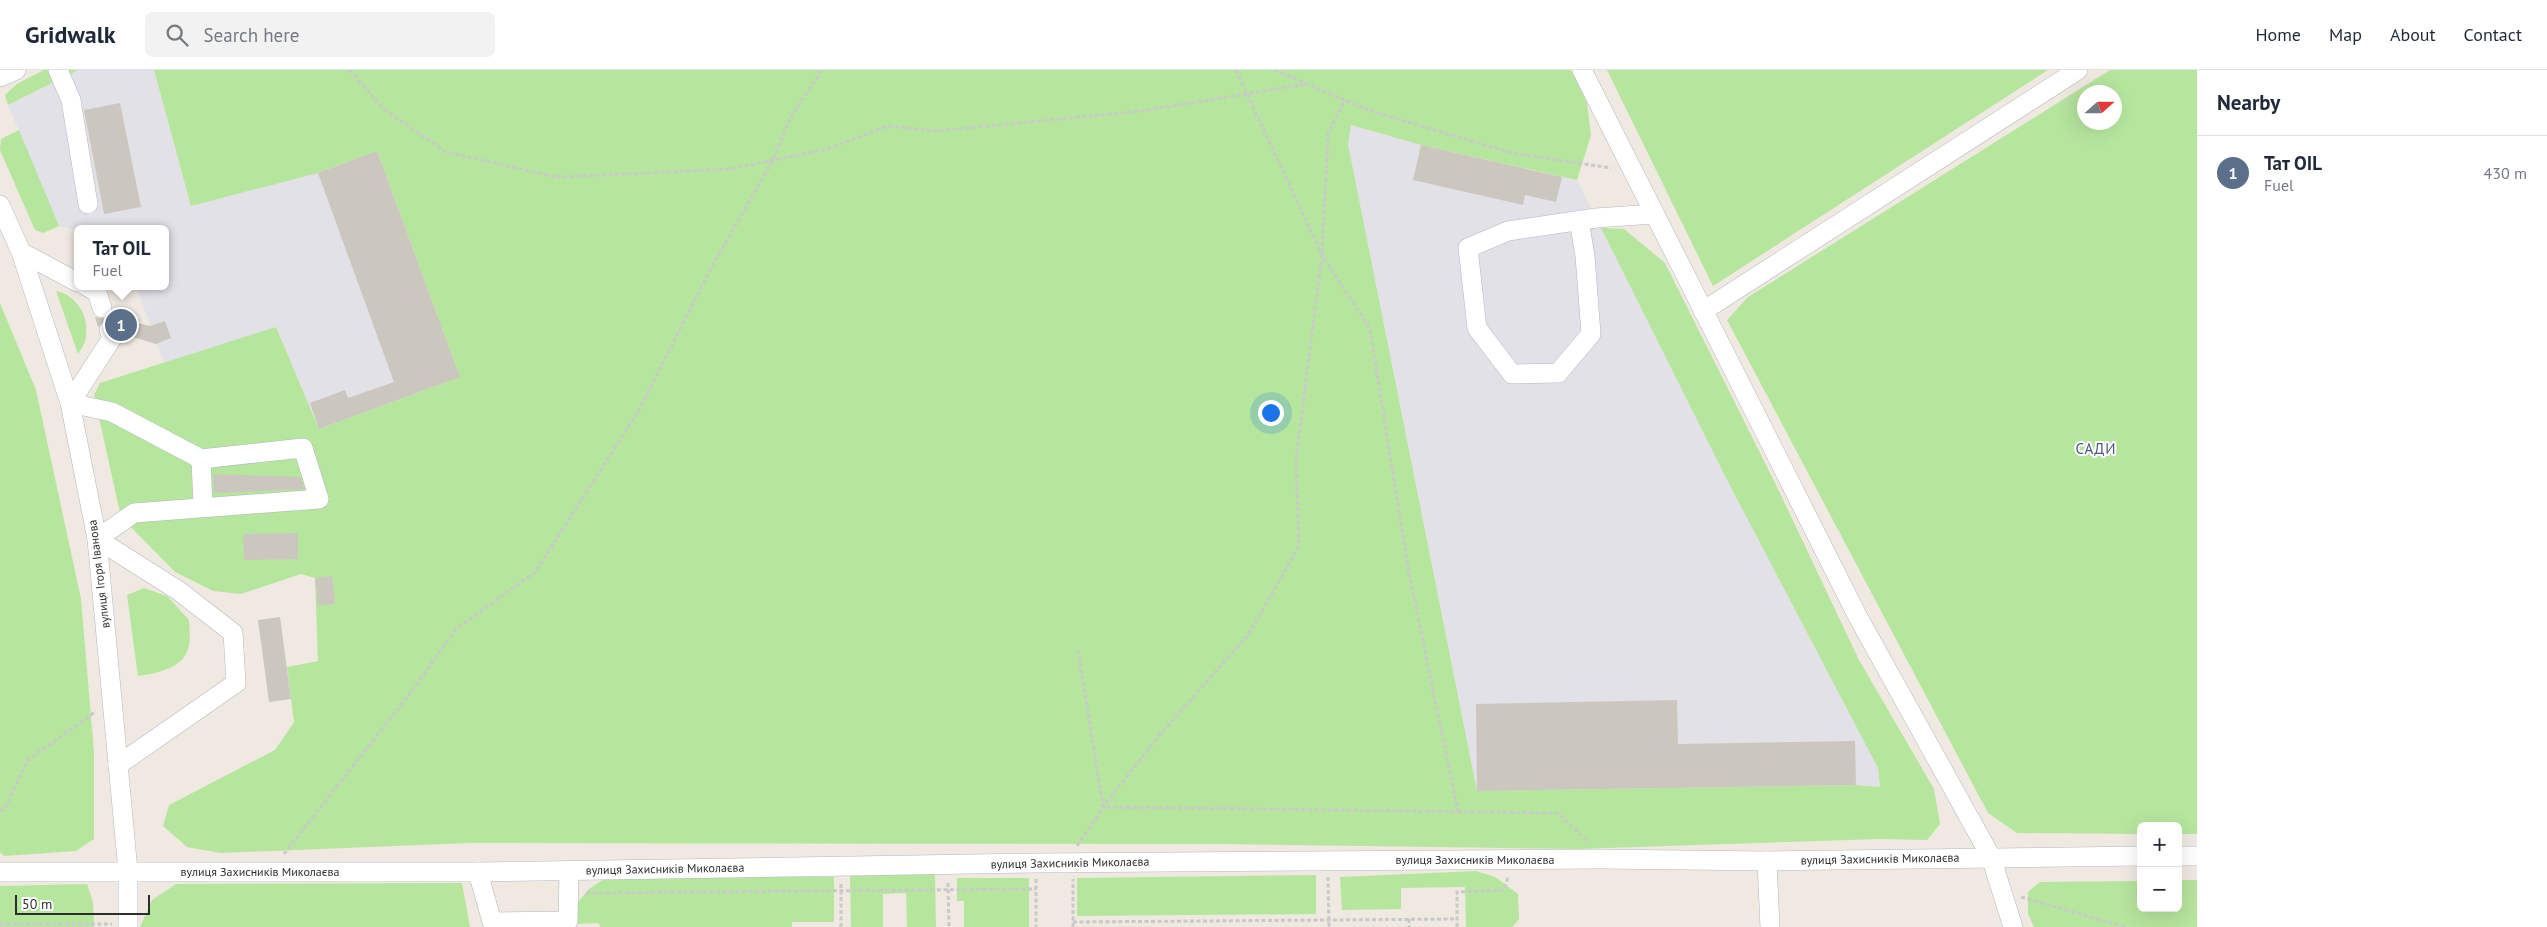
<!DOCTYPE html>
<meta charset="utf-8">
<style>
body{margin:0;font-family:"PT Sans",sans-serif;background:#f2f2f3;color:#1f2937}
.controls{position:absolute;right:15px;bottom:15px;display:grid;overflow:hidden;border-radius:8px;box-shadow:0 5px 20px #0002}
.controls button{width:45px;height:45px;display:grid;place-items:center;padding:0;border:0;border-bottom:1px solid #e0e1e3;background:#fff;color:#1f2937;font:25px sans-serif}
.compass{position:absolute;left:2077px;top:15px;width:45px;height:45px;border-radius:50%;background:#fff;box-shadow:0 5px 20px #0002;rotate:69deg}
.scale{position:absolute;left:15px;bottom:12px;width:135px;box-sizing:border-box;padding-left:5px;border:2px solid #2e2e2e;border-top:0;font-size:14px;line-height:18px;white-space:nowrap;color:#2e2e2e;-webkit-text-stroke:4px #fff;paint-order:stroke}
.you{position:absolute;left:1270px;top:342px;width:18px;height:18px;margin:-12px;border:4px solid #fff;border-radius:50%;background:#1a73e8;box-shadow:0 0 0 8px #1a73e833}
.badge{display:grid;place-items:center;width:32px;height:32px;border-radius:50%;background:#4264fb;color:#fff;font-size:16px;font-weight:700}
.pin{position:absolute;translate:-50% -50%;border:2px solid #fff;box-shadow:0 1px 5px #0006}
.popup{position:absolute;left:74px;top:155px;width:95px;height:65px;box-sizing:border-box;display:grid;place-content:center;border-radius:8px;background:#fff;filter:drop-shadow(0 1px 4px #0005);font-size:16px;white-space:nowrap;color:#747a83}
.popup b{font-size:19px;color:#1f2937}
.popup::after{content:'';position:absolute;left:50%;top:100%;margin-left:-10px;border:10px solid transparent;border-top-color:#fff}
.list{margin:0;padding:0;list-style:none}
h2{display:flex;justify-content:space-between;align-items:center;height:65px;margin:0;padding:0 20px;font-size:21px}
h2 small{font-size:16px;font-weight:400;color:#747a83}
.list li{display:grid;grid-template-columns:32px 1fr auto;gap:15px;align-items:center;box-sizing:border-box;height:75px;padding:0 20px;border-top:1px solid #e0e1e3}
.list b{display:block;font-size:19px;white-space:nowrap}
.list p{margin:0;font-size:16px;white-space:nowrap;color:#747a83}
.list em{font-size:16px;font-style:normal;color:#747a83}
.icon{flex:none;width:28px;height:28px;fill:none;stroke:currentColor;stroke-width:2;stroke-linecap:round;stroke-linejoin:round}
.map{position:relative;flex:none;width:2197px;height:857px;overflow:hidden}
header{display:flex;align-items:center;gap:30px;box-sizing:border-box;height:70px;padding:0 25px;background:#fff;border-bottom:1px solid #e0e1e3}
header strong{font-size:24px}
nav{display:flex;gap:28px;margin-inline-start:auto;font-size:18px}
.search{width:350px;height:45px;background:#f2f2f3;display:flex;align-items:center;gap:12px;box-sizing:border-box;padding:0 18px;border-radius:8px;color:#747a83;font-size:19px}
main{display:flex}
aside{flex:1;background:#fff}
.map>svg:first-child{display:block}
</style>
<header>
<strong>Gridwalk</strong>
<div class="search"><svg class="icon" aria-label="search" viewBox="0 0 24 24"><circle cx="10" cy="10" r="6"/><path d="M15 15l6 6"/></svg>Search here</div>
<nav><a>Home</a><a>Map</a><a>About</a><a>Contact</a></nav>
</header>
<main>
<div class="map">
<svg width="2197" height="857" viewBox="0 0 2197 857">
<rect width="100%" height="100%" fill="#efe9e1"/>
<!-- industrial -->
<g fill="#e3e1e8">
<polygon points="78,0 154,0 191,136 318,103 377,81 460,307 319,359 276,257 164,293 136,216 165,216 165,159 115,159 113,156 77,160 59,156 8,35"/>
<polygon points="1351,55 1421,75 1577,110 1726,408 1878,698 1880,717 1856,715 1477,721 1348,74"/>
</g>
<!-- green -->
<g fill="#b6e59e" fill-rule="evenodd">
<polygon points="44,0 78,0 8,35 5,25 17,14"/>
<polygon points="154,0 1571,0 1587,33 1591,65 1577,110 1421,75 1351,55 1348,74 1477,721 1856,715 1880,717 1878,698 1726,408 1601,158 1624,159 1665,193 1777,417 1859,590 1934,719 1940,754 1927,770 1879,769 1578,779 1223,774 469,773 220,783 187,777 163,756 169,735 275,680 294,652 287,597 318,591 315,508 301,504 241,524 213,521 175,502 121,447 94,325 100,313 276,257 319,359 460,307 377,81 318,103 191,136"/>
<polygon points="1607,0 2048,0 1713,216"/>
<path d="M2110,0h87v764h-19v-8h-37v8l-124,-1 -29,-20 -261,-493 21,-23zM2084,22h30v30h-30z"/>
<polygon points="19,60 59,156 43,163 35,160 0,80 1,69"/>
<path d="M56,221c20,4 33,24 30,45 0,6 -5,13 -8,18z"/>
<polygon points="0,233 36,320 81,529 94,682 94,769 76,781 4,786 0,782"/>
<path d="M144,518l23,8 22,24c0,8 2,17 0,25 -4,23 -31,28 -51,31l-11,-81z"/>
<polygon points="1476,801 1495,807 1518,824 1519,849 1512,857 1466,857 1465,817 1401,818 1401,839 1342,840 1340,807"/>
<polygon points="935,804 936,857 907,857 906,823 883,824 883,857 851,857 850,806"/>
<polygon points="1316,805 1316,844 1077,846 1077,808"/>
<polygon points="701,807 834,807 834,852 792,852 792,857 600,857 599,853 577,854 578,832 589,819 604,809"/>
<polygon points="957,808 1029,808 1029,857 964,857 964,831 957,831"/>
<polygon points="2178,810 2197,810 2197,857 2034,857 2028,844 2028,822 2040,812 2141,811 2141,838 2178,838"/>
<polygon points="462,813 470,857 140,857 152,830 176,814"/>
<polygon points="87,814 93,832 94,857 0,857 0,816"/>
</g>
<!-- building -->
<g fill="#cbc7bf">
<polygon points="120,33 141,137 104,144 84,40"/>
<polygon points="1421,75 1562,107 1556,132 1525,125 1523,135 1413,110"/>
<polygon points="377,81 460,307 319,359 310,333 345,320 348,328 394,312 318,103"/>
<polygon points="113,241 134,246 137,253 150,256 165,251 171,268 156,274 123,264 116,252 110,249 105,250 98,257 95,247 106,249"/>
<polygon points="213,404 300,407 304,419 214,423"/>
<polygon points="298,463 298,489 244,490 243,464"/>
<polygon points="332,506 335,534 318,536 315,508"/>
<polygon points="280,547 291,629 269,632 258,550"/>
<polygon points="1677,630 1678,674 1855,671 1856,715 1477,721 1476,634"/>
</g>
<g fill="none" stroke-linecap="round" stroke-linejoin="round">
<!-- minor casing -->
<g stroke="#b4b7c1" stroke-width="20">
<g id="minor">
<polyline points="58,0 71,30 88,134"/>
<polyline points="1582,0 1858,547 1991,787 2013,857"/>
<polyline points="0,7 16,0"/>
<polyline points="0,135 21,182 70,333 97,469 128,801 128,857"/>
<polyline points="1579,150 1585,186 1591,264 1558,303 1512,304 1477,258 1468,178 1508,161 1596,148 1654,144"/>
<polyline points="21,182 77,212"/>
<polyline points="86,216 97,222 102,238"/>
<polyline points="1703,241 2078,0"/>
<polyline points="109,260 112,268 70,333 112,342 201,389 303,378 319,429 134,443 97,469 179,521 233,563 236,613 118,695"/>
<polyline points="201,389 203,436"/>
<polyline points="2178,786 2197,786"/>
<polyline points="1767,791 1770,857"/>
<polyline points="0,802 478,802 1036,793 1600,789 1767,791 2141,786"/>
<polyline points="478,802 492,852 568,851 569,801"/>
</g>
</g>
<!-- path -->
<g stroke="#c9c9c9" stroke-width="3" stroke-dasharray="4 2.5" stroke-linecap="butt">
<polyline points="350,0 385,40 446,82 556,107 730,99 827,79 888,56 937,61 1141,41 1307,14"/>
<polyline points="1236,0 1322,185 1370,259 1408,498 1458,742"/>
<polyline points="1275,0 1368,40 1512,83 1611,98"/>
<polyline points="1078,580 1103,737 1558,743 1588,772"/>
<polyline points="0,741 4,740 28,690 95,642"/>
<polyline points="1077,776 1103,737 1157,668 1248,565 1299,476 1296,390 1322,185 1328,63 1345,30"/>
<polyline points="284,784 414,618 455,560 535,502 638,342 711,198 773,90 790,48 822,0"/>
<polyline points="1328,807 1329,857"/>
<polyline points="1036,809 1036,857"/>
<polyline points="948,813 949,857"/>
<polyline points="586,823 1036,819"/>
<polyline points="2021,827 2125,857"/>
<polyline points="1409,849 1409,857"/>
<polyline points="1073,852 1457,849"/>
<polyline points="0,854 112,854"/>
<polyline points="841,857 841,814"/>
<polyline points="1073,857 1073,809"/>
<polyline points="1457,857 1457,822 1504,820 1508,807"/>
</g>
<!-- minor -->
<use href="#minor" stroke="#fff" stroke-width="19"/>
</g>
<g text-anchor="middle" stroke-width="4" stroke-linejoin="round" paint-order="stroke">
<!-- street labels -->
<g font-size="12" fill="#2e2e2e" stroke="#fff">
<text transform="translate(99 504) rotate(-97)" y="4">вулиця Ігоря Іванова</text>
<text transform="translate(1880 789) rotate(-1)" y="4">вулиця Захисників Миколаєва</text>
<text x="1475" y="794">вулиця Захисників Миколаєва</text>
<text transform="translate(1070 793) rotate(-1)" y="4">вулиця Захисників Миколаєва</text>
<text transform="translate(665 799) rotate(-1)" y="4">вулиця Захисників Миколаєва</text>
<text x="260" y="806">вулиця Захисників Миколаєва</text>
</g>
<!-- quarter labels -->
<g font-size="15" letter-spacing="1" fill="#4d5680" stroke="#fff">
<text x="2096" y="384">САДИ</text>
</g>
</g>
</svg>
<div class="controls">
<button>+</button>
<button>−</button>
</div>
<svg class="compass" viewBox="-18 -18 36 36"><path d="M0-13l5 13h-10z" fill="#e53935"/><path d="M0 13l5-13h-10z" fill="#747a83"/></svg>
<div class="scale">50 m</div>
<div class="you"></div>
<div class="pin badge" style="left:121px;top:255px;background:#5c6f8a">1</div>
<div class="popup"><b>Тат OIL</b>Fuel</div>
</div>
<aside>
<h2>Nearby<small></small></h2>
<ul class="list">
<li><span class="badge" style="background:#5c6f8a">1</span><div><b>Тат OIL</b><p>Fuel</p></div><em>430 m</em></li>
</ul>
</aside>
</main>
